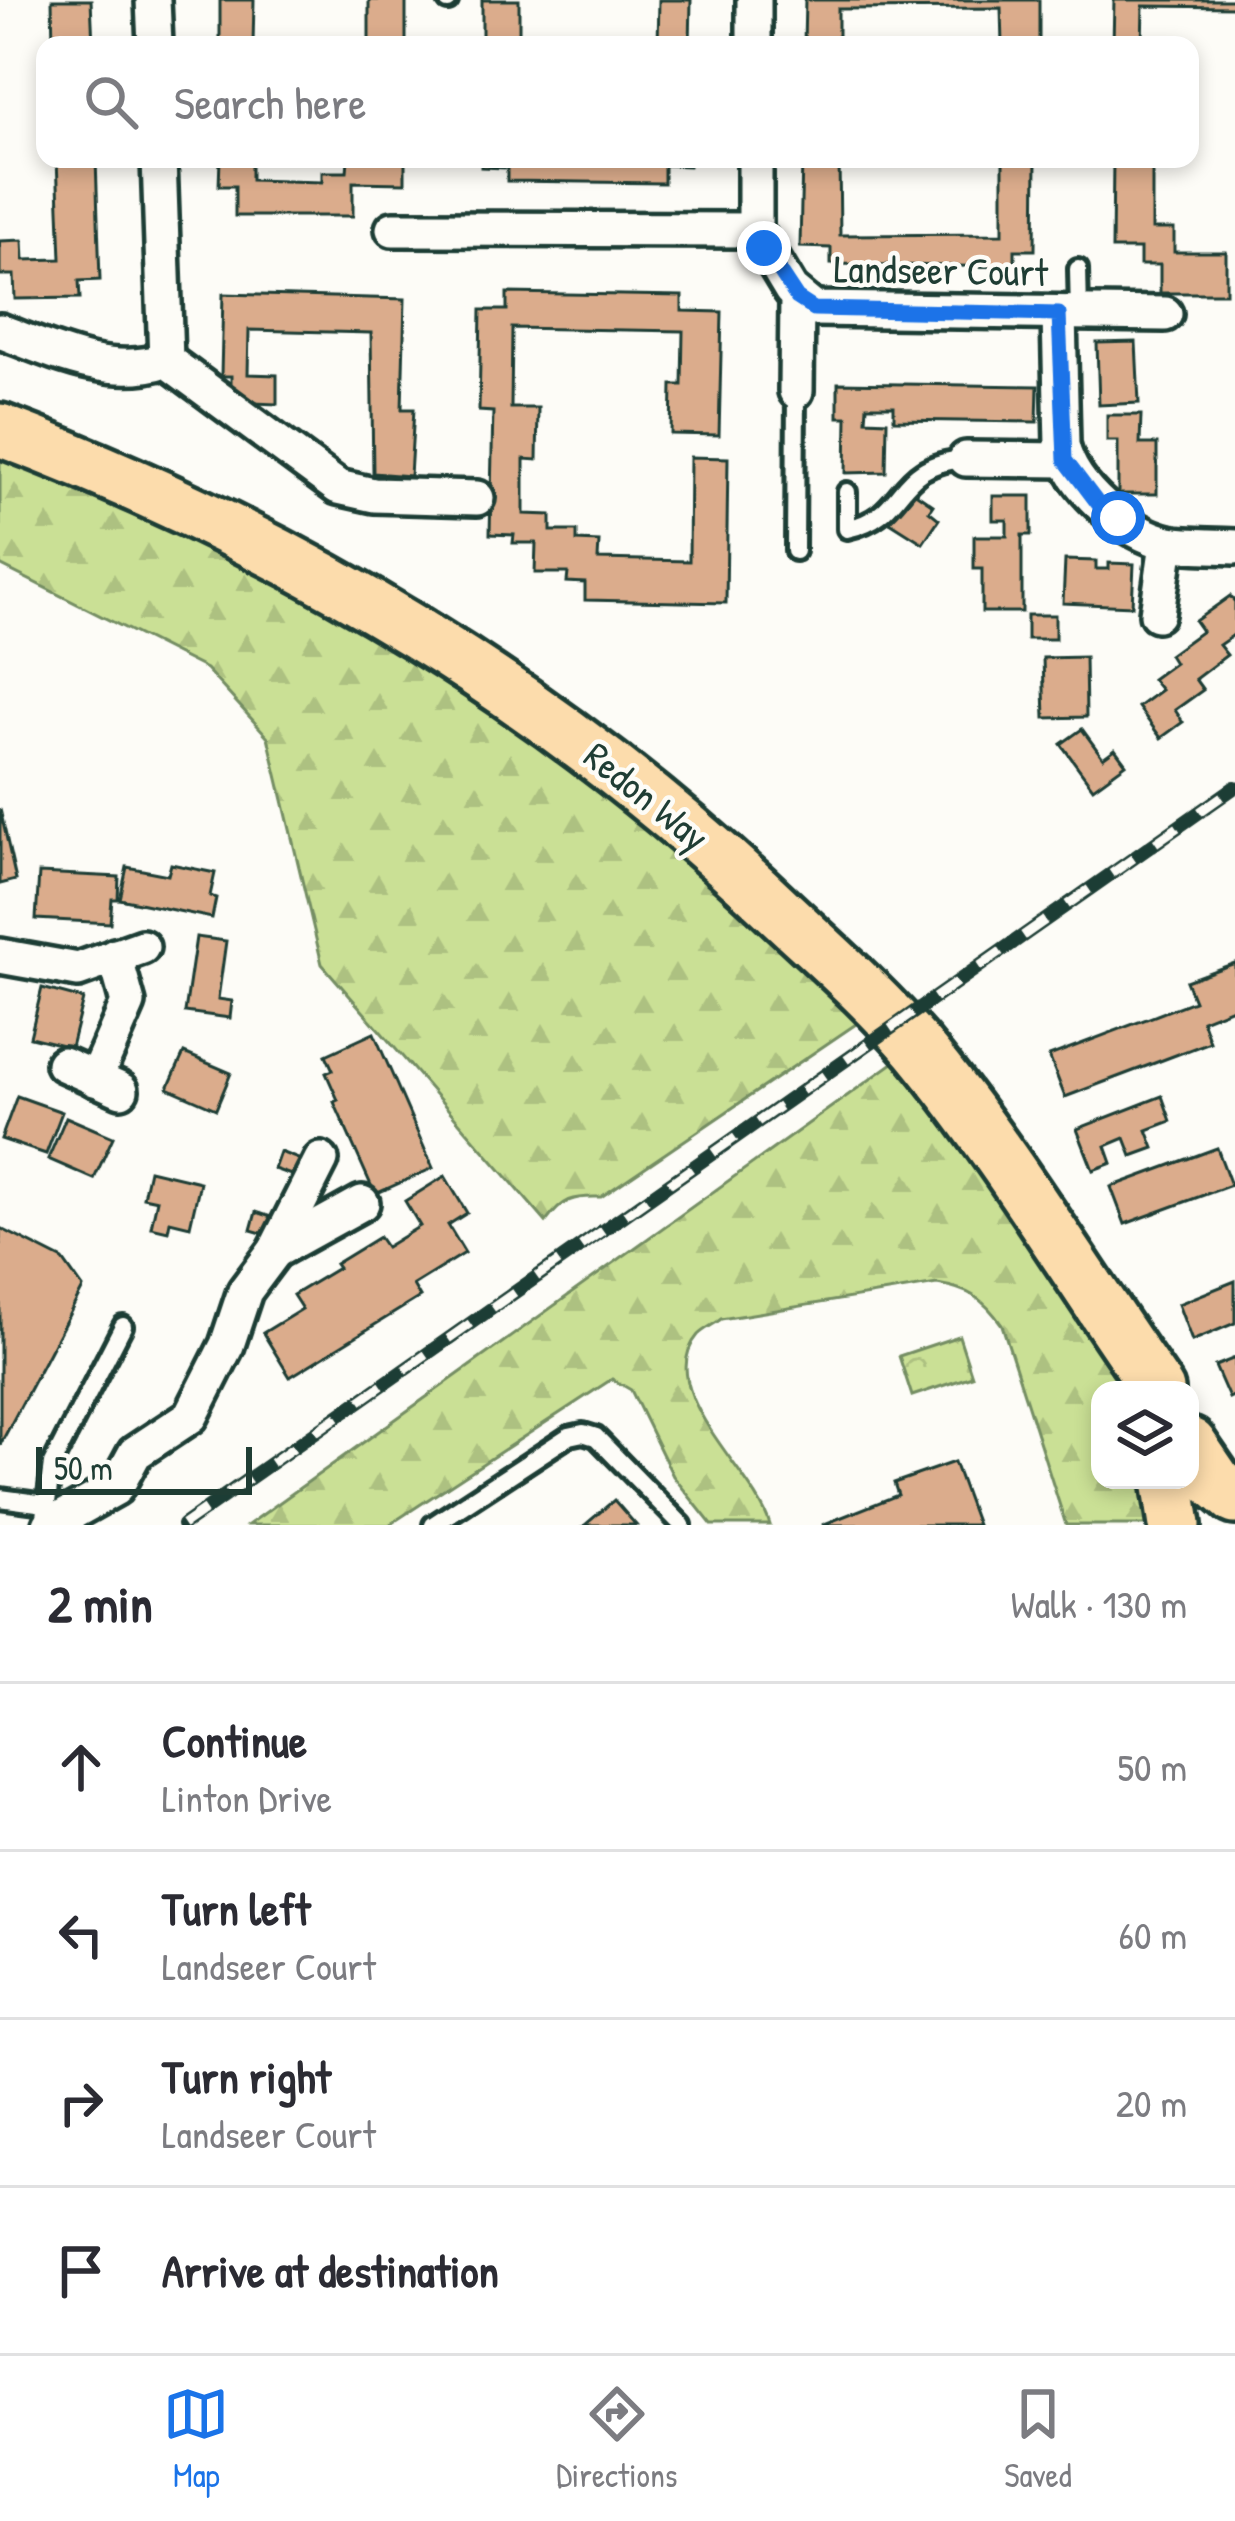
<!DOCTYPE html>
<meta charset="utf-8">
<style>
body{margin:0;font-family:"Patrick Hand",sans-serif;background:#f7f7f7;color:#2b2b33}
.controls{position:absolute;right:36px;bottom:36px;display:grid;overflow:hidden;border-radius:24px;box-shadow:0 6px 18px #0003}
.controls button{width:108px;height:108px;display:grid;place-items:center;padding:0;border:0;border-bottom:3px solid #e1e1e2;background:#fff;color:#2b2b33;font:60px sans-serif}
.scale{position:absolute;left:36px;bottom:30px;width:216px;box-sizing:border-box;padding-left:12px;border:6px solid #1f3d34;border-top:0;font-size:33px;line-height:42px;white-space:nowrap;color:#1f3d34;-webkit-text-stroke:9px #fdfcf7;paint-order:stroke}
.stop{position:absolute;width:36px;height:36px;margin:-27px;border:9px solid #1a73e8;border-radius:50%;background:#fff}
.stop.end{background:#1a73e8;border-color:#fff;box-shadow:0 3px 12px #0008}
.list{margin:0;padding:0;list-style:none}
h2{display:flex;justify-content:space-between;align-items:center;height:156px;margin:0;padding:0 48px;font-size:51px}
h2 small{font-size:39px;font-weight:400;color:#7c7c81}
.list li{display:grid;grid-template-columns:78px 1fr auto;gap:36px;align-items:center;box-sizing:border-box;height:168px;padding:0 48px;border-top:3px solid #e1e1e2}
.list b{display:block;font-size:45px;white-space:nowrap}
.list p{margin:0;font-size:39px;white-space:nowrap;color:#7c7c81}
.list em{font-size:39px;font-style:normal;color:#7c7c81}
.icon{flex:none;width:66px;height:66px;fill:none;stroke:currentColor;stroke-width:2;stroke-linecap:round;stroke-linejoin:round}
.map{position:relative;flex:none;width:1235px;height:1525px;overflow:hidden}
.search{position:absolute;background:#fff;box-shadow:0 6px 18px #0003;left:36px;right:36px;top:36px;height:132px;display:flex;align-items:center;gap:30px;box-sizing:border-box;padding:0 42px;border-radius:24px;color:#7c7c81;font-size:45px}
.sheet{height:828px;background:#fff}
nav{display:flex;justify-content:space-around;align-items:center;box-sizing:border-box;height:168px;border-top:3px solid #e1e1e2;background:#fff;font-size:33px;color:#7c7c81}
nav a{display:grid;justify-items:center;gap:6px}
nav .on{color:#1a73e8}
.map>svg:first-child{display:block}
</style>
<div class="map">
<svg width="1235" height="1525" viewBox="0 0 1235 1525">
<defs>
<pattern id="forest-firs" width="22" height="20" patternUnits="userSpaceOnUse" patternTransform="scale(3)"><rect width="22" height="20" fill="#cae095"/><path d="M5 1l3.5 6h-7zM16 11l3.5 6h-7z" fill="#adc181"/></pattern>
<pattern id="park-crowns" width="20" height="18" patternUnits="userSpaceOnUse" patternTransform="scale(3)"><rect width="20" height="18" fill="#cae095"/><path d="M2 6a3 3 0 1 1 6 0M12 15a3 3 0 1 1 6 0" fill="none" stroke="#adc181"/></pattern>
</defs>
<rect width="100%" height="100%" fill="#fdfcf7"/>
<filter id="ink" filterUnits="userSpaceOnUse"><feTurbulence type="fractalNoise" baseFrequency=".00833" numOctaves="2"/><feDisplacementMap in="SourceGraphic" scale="24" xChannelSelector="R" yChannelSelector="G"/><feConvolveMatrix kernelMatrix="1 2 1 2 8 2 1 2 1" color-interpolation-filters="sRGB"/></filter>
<g filter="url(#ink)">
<!-- forest -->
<g fill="url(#forest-firs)" stroke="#748e64" stroke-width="3">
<path d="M0,454l167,70 228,118 189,129 192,168 83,83 -258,175c-28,-1 -38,2 -55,25l-224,-258 -54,-227 -62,-68 -206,-104z"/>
<path d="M897,1060l12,2 223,328h-32v90h56v45h-90l-64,-200c-19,-27 -33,-36 -65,-41l-216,35c-6,5 -17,10 -23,16 -47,55 58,138 72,190h-58l-39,-49 -42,-86 -19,-11 -223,146h-141z"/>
</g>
<!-- park -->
<polygon fill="url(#park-crowns)" stroke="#748e64" stroke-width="3" points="959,1336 972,1376 912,1396 899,1356"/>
<!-- building -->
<g fill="#dbac8c" stroke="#1f3d34" stroke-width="3">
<polygon points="52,0 91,0 93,45 53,45"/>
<polygon points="220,0 254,0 253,45 220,45"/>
<rect x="369" y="0" width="37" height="45"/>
<rect x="482" y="0" width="37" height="45"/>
<polygon points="659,0 691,0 690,45 658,45"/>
<polygon points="805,0 1039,0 1039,45 1002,45 1001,8 838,9 838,45 804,45"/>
<polygon points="1114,0 1235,0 1235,7 1143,6 1142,45 1113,45"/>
<polygon points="57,159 96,159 100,280 79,281 80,298 15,299 14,275 0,275 0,241 23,240 24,260 61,259"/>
<polygon points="220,159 251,159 251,180 322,182 322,172 347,172 348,159 405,159 405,183 353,182 353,216 235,216 235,186 219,186"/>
<polygon points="481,159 690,159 689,166 664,165 664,183 507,181 507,168 481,167"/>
<polygon points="802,159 839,159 840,235 1003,234 1003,159 1036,159 1035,250 1015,250 1015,267 831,264 831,248 800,247"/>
<polygon points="1113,159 1152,159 1152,229 1174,229 1174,252 1226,252 1226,293 1160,293 1160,265 1140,265 1140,249 1112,249"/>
<polygon points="507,293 682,296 682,311 722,312 719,435 671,434 672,385 682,385 683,331 512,328 511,408 538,408 537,460 524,459 524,514 551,515 551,531 577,531 577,541 599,542 598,559 689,561 690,457 728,458 726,603 585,600 585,583 567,582 568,573 535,573 536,543 513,543 514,535 490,534 493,412 479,411 481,310 507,310"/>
<polygon points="223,294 405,299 402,409 414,409 410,476 373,473 371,333 249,330 248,374 277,375 277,404 231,402 231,376 221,376"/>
<polygon points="1136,342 1139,403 1099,405 1097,343"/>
<polygon points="838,383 1038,386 1037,422 894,420 894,406 867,406 866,420 887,421 886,472 846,473 847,417 838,417"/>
<polygon points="1107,415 1141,415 1140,444 1157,444 1157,494 1118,494 1118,441 1107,441"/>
<polygon points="911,490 933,505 929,511 939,519 923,543 890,522"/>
<polygon points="993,496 1031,496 1031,535 1022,535 1022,612 982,612 982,569 974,569 974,536 1007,536 1007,520 993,520"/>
<polygon points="1065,560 1096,561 1096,569 1109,569 1109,563 1134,564 1132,606 1063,603"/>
<polygon points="1230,596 1235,602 1235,634 1219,645 1227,655 1195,679 1203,690 1175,710 1183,722 1161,738 1138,707 1161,690 1152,679 1174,663 1169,655 1202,631 1195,621"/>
<rect x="1027" y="615" width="28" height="24"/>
<polygon points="1085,657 1086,717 1045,718 1043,658"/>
<polygon points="1082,729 1103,758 1115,749 1126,764 1093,788 1061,744"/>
<polygon points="0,809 16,880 0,884"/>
<polygon points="171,864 215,873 210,896 216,898 212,918 120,899 127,867 168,875"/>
<polygon points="39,873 119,877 118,899 112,899 110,923 36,919"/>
<polygon points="196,937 226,941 218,999 232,1001 230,1018 185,1012"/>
<polygon points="1235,963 1235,1007 1202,1020 1210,1042 1065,1097 1049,1056 1194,1001 1186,981"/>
<polygon points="42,988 83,999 71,1047 30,1037"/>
<polygon points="374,1033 433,1168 375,1194 334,1102 338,1100 326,1073 333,1070 326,1055"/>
<polygon points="184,1053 231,1073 216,1109 168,1088"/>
<polygon points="17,1096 62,1112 46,1154 1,1139"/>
<polygon points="1162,1096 1171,1121 1147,1130 1154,1148 1132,1156 1125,1138 1106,1146 1112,1163 1093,1170 1077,1129"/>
<polygon points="66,1117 113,1137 94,1179 48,1159"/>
<polygon points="1217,1148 1231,1185 1125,1224 1111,1187"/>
<polygon points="280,1152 301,1160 294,1176 274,1169"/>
<polygon points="149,1170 200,1182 190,1226 170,1221 168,1231 151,1227 157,1200 143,1197"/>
<polygon points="445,1176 467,1213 448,1225 465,1253 413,1285 420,1297 290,1377 263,1333 302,1309 293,1295 338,1268 335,1264 379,1237 386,1247 420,1226 405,1201"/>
<polygon points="256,1212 277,1219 272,1236 251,1230"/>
<polygon points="0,1228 63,1260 83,1288 0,1445"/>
<polygon points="1235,1281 1235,1323 1192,1341 1178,1304"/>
<polygon points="1235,1358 1235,1395 1229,1398 1215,1366"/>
<polygon points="954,1462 977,1525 822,1525 898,1495 894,1483"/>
<polygon points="614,1500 636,1525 585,1525"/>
</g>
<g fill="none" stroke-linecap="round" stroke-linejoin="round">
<!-- service casing -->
<g stroke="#1f3d34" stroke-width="26">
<g id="service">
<polyline points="448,1 448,0"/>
<polyline points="1078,269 1079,314"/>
<path d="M847,492v37c64,-14 43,-65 119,-70"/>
<polyline points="795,551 796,391"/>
<polyline points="0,1498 45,1504"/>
<polyline points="44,1525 52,1464 123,1326"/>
<polyline points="433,1525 569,1436 583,1433 596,1437 682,1525"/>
</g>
</g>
<!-- minor casing -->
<g stroke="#1f3d34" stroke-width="42">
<g id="minor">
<polyline points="153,0 155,45"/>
<polyline points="754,0 754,45"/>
<polyline points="159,159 166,360"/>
<polyline points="755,159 755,230 791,290 814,309 1165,314"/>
<polyline points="393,229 755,230"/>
<path d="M1059,314l3,131c10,43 64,89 107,98 21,4 45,2 66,4"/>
<path d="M0,331c53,20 110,48 166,29l172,127 36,8 103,3"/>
<polyline points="796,391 797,298"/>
<polyline points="966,459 1065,460"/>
<polyline points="1157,614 1167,543"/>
<polyline points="0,956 78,970 142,947"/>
<polyline points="63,1064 121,1090"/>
<polyline points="95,1079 128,1003 115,956"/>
<polyline points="275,1251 362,1203"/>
<polyline points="50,1525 116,1488 135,1453 191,1416 227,1345 245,1291 275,1251 321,1160"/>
</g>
</g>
<!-- primary casing -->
<g stroke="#1f3d34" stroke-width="60">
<g id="primary">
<path d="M0,430c295,112 554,267 782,484 46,43 95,86 136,134 89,108 160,228 240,342"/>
<polyline points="1190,1444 1216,1482 1235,1498"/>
<polyline points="1168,1480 1175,1525"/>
</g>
</g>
<!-- service -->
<use href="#service" stroke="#fdfcf7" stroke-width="16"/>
<!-- minor -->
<use href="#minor" stroke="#fdfcf7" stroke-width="33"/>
<!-- primary -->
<use href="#primary" stroke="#fcdcac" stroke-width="51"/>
<!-- rail casing -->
<g stroke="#1f3d34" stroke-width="14">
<polyline id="rail" points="183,1525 1235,787"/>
</g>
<!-- rail -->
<use href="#rail" stroke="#fdfcf7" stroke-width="9" stroke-dasharray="27" stroke-linecap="butt"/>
</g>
</g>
<g fill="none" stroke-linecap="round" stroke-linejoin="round" filter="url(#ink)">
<!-- route -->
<polyline stroke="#1a73e8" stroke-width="15" points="764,248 797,298 814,309 1059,314 1065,460 1099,505 1118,518"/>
</g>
<g text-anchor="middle" stroke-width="9" stroke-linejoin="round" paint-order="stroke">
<!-- street labels -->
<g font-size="39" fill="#1f3d34" stroke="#fdfcf7">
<text transform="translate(941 270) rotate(1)" y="14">Landseer Court</text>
<text transform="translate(647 796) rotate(39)" y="14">Redon Way</text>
</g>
</g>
</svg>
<div class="controls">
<button><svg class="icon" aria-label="layers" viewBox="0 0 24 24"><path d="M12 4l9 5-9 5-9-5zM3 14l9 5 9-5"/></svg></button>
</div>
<div class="scale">50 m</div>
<div class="stop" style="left:1118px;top:518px"></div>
<div class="stop end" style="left:764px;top:248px"></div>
<div class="search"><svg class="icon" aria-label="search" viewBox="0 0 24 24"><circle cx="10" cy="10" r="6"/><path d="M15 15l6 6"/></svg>Search here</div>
</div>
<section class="sheet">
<h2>2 min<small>Walk · 130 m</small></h2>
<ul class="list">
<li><svg class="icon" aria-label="ahead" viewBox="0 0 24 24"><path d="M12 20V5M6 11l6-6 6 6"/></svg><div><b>Continue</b><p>Linton Drive</p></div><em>50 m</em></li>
<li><svg class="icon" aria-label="left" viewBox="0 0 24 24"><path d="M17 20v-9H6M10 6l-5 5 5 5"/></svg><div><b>Turn left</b><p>Landseer Court</p></div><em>60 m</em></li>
<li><svg class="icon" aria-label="right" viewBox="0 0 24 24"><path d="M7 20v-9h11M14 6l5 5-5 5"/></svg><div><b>Turn right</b><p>Landseer Court</p></div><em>20 m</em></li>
<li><svg class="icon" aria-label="arrive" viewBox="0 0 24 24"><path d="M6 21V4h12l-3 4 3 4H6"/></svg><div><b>Arrive at destination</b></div></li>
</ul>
</section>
<nav>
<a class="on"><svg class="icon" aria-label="map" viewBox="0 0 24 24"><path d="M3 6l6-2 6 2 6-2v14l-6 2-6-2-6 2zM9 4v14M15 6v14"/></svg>Map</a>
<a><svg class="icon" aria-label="directions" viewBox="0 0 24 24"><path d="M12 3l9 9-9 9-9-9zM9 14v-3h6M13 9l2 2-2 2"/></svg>Directions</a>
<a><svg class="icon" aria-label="saved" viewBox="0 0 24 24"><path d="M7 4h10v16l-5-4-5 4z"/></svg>Saved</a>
</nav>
